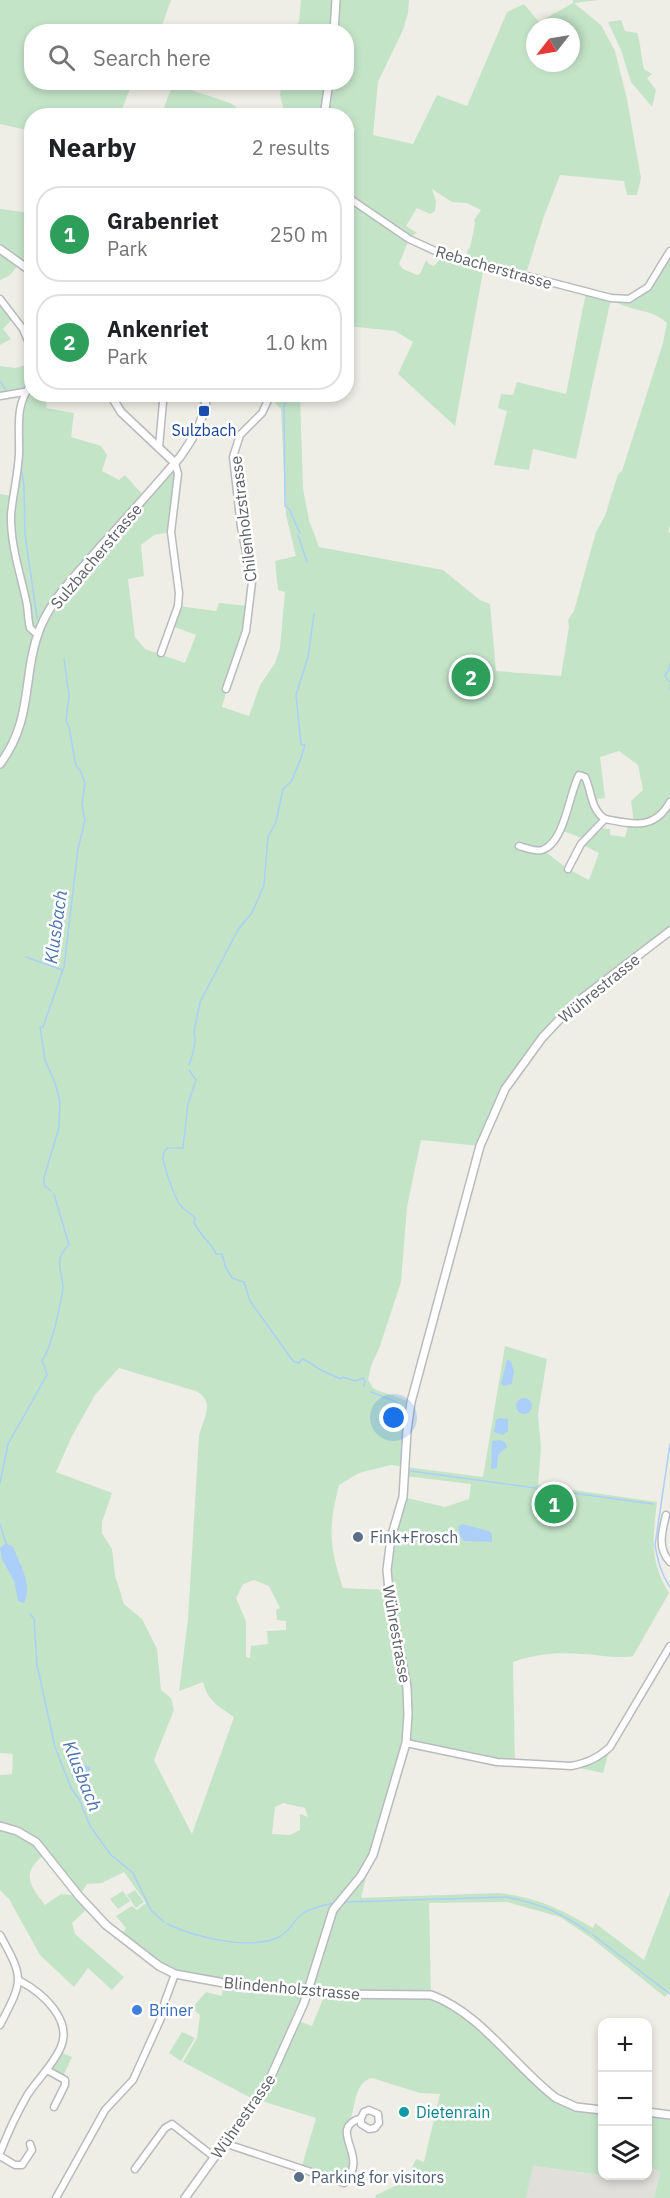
<!DOCTYPE html>
<meta charset="utf-8">
<style>
body{margin:0;font-family:"IBM Plex Sans",sans-serif;background:#f2f2f2;color:#202124}
.controls{position:absolute;right:18px;bottom:18px;display:grid;overflow:hidden;border-radius:12px;box-shadow:0 3px 9px #0003}
.controls button{width:54px;height:54px;display:grid;place-items:center;padding:0;border:0;border-bottom:2px solid #e0e0e0;background:#fff;color:#202124;font:30px sans-serif}
.compass{position:absolute;left:526px;top:18px;width:54px;height:54px;border-radius:50%;background:#fff;box-shadow:0 3px 9px #0003;rotate:239deg}
.you{position:absolute;left:394px;top:1418px;width:21px;height:21px;margin:-15px;border:4px solid #fff;border-radius:50%;background:#1a73e8;box-shadow:0 0 0 9px #1a73e833}
.badge{display:grid;place-items:center;width:39px;height:39px;border-radius:50%;background:#ea580c;color:#fff;font-size:20px;font-weight:700}
.pin{position:absolute;translate:-50% -50%;border:3px solid #fff;box-shadow:0 2px 6px #0006}
.list{margin:0;padding:0;list-style:none}
h2{display:flex;justify-content:space-between;align-items:center;height:78px;margin:0;padding:0 24px;font-size:26px}
h2 small{font-size:20px;font-weight:400;color:#757577}
.list li{display:grid;grid-template-columns:39px 1fr auto;gap:18px;align-items:center;box-sizing:border-box;height:96px;margin:0 12px 12px;padding:0 12px;border:2px solid #e0e0e0;border-radius:24px}
.list b{display:block;font-size:22px;white-space:nowrap}
.list p{margin:0;font-size:20px;white-space:nowrap;color:#757577}
.list em{font-size:20px;font-style:normal;color:#757577}
.icon{flex:none;width:33px;height:33px;fill:none;stroke:currentColor;stroke-width:2;stroke-linecap:round;stroke-linejoin:round}
.map{position:relative;flex:none;width:670px;height:2198px;overflow:hidden}
.search{position:absolute;background:#fff;box-shadow:0 3px 9px #0003;left:24px;top:24px;width:330px;height:66px;display:flex;align-items:center;gap:15px;box-sizing:border-box;padding:0 21px;border-radius:24px;color:#757577;font-size:22px}
.panel{position:absolute;background:#fff;box-shadow:0 3px 9px #0003;left:24px;top:108px;width:330px;height:294px;border-radius:24px}
.map>svg:first-child{display:block}
</style>
<div class="map">
<svg width="670" height="2198" viewBox="0 0 670 2198">
<rect width="100%" height="100%" fill="#eeeee6"/>
<!-- industrial -->
<polygon fill="#e0dfda" points="648,2162 651,2163 660,2172 654,2198 526,2198 532,2166 642,2180 643,2176 648,2176"/>
<!-- green -->
<g fill="#c4e4c8" fill-rule="evenodd">
<polygon points="0,0 171,0 160,31 32,32 32,82 132,83 120,115 32,116 31,131 0,124"/>
<path d="M301,0h108l-1,13 -5,17 -25,52 -5,53 40,9 24,-49 30,11 40,-94 17,-8 15,18 34,-19v-3h26l-25,3 27,22 14,26 12,48 14,79 -4,17h-10l-3,-14 -64,-6 -16,41 -19,61 -41,-11 -29,160 -57,-52 15,-32 -18,-11 -47,-5 -1,-4 -1,-153 9,-41 -8,-5 -1,-7 -13,-1 -8,-4 -1,4h-39l-5,-20 2,-12 64,-1v-50l-55,-1 8,-9zM535,27h36v36h-36zM432,189l20,13 15,1 14,7 -7,10 1,4 -5,24 -2,1 -2,12 -24,-4 -8,9 -5,-2 -3,-4 -6,14 -3,1 -14,-6 -4,-5 11,-27 7,-4 -11,-7 11,-18 13,6 5,-3 1,-10z"/>
<path d="M621,20l4,11 12,2c4,12 4,23 7,36l8,5 -5,4 9,12 -4,17 -21,-25 -10,-32 -13,-28z"/>
<polygon points="173,84 230,103 236,107 237,115 161,115"/>
<polygon points="0,209 31,213 29,270 19,264 9,276 0,280"/>
<path d="M670,251v274l-2,7 2,1v398l-112,89 -53,69 -25,57 -59,-6 -14,67 -6,75 -21,64 -9,20 -3,14 6,9 37,13 -5,65 77,10 22,-131 42,13 -9,55 3,34 -3,37 119,17c-4,35 -8,59 12,91l-36,63c-18,3 -33,-1 -51,-2 -25,-2 -46,0 -69,8l2,101 -109,-20 -37,121 -8,34 138,-5c38,4 62,16 94,35l2,-5 49,37 26,-68v99l-5,6 -75,-60 -30,-20 -53,-15 -78,1 2,92 22,10 94,86 19,12 36,7v65l-69,-9 -7,32h-151l1,-3c22,-10 30,-12 40,-36l8,3 16,-68 -20,-1 -48,-15c-20,4 -16,36 -25,50l8,33 -11,22 -43,-14 15,-51 -67,-21 -66,-35 14,-24 3,-23 -8,-7 14,-16 16,4 1,-13 -48,-9 -55,-37 6,-9 -10,-12 16,-10 5,4 9,-7 -22,-31 -22,11 -15,1 -8,12 10,11 -17,16 3,11 49,43 -12,13 -24,-22 -14,19 -34,-32 -31,-56 -9,-9v-115l12,-1 1,-20 -13,-1v-1259l13,2 11,-103 -24,3v-30l15,2 16,-4 1,30 15,1 -1,13 28,5 -3,24 30,9 6,9 -5,16 17,9 6,-5 20,22 30,-34 3,11 -7,58 -17,3 -13,10 3,31 -16,3 7,58 10,12 40,14 11,-28 -24,-9 6,-20 38,5 3,-8 31,3 -28,101 27,9 11,-31 15,-22 5,-15 5,-56 -7,-2 -3,-29 21,-5 -10,-41 -5,-106 -11,-11 1,-3h29l3,94 6,31 10,27 124,23 37,30 10,4 6,67 65,5 8,-49 -1,-7 6,-9 22,-79 9,-16 13,-42 4,-3 41,-128 4,-20c-15,-15 -41,-12 -56,-24l-35,160 -43,-10 -4,21 -35,-5 13,-54 -9,-3 3,-14 12,1 4,-13 49,12 20,-102 42,7 20,-12zM619,751l19,14 5,25 -12,11 3,22h-5l-4,14 -15,-2v-6l-12,-1 3,-11 -6,-11 3,-7 7,-1 -5,-41zM560,830l25,9 -4,5 18,9 -10,27 -21,-11 -25,-19zM119,1368l77,23c21,11 6,30 3,45l-11,183 -9,72 24,-9c4,18 16,25 31,35l-42,117 -38,-74 20,-50 -3,-12 -10,-8 -4,-41 -15,-30 -18,-15 -9,-29 -3,-26 -10,-16v-11l10,-29 -56,-21 16,-36 23,-41zM391,1465l14,2v9l66,8 -2,15 -24,8 -42,-10 -14,52 -1,41 -45,-2c-14,-42 -15,-60 -4,-103l20,-12zM254,1580l15,6 11,22 -4,2 1,10 9,1v9l-19,1 1,13 -17,2 -1,12 -4,-1v-36l-10,-23 7,-14zM283,1803l22,5 3,9 -8,-3v16l-10,5 -18,-1 3,-27zM46,1853l32,43 -17,-2 -16,11c-17,-22 -24,-32 1,-52zM308,1992l17,2 -13,32 -16,-6z"/>
<polygon points="0,299 13,318 3,329 11,339 0,345"/>
<polygon points="610,1747 603,1773 571,1766 582,1764"/>
<polygon points="135,1890 144,1902 136,1908 127,1895"/>
<polygon points="123,1891 130,1901 118,1909 110,1899"/>
<polygon points="182,2032 195,2038 181,2061 169,2053"/>
<polygon points="62,2053 72,2057 63,2076 50,2070"/>
<polygon points="648,2112 670,2115 670,2198 654,2198 660,2172 654,2169 651,2163 648,2162"/>
</g>
<!-- water -->
<g fill="#abcff9">
<polygon points="507,1360 511,1361 514,1372 512,1384 504,1386 501,1384"/>
<circle cx="524" cy="1406" r="8"/>
<polygon points="499,1418 508,1419 508,1431 503,1435 494,1432 496,1420"/>
<polygon points="500,1440 505,1442 507,1447 498,1455 497,1468 491,1469 492,1441"/>
<polygon points="462,1524 489,1531 492,1534 492,1542 464,1541 460,1536 458,1527"/>
<path d="M6,1543l7,4c7,17 20,38 11,56l-6,-2 -4,-20 -12,-22 -2,-11z"/>
<polygon points="69,1760 90,1767 90,1772 85,1778 73,1779 68,1763"/>
</g>
<g fill="none" stroke-linecap="round" stroke-linejoin="round">
<!-- stream -->
<g stroke="#abcff9" stroke-width="1.5">
<polyline points="0,381 8,393"/>
<polyline points="288,394 284,407 285,506 289,509 300,533"/>
<polyline points="21,467 24,486 25,535 37,618"/>
<polyline points="298,535 307,562"/>
<polyline points="670,664 669,670 665,675 666,678 670,682"/>
<polyline points="670,688 670,690"/>
<polyline points="26,957 62,970"/>
<polyline points="189,1065 193,1053 195,1040 194,1032 200,1002 239,928 252,913 264,885 268,837 276,822 283,789 291,782 301,758 305,745 301,745 296,695 308,657 314,614"/>
<path d="M189,1070l7,10 -8,24 -5,44h-16c-3,4 -3,4 -4,9 0,7 12,43 18,49 4,5 10,7 14,12l-1,5c2,2 3,6 6,9 5,8 12,12 16,22h6l4,14 6,10 12,4 6,19 43,60 6,2 3,-4c7,2 14,9 21,12 6,3 12,5 18,8l2,-2 12,4 8,-3 2,3 -1,5"/>
<polyline points="51,1191 44,1185 44,1178 59,1127 60,1101 55,1083 45,1060 40,1027 43,1027 64,967 78,849 85,820 82,804 85,783 80,770 76,766 69,727 66,721 69,696 64,659"/>
<polyline points="371,1392 397,1402 403,1411 401,1463"/>
<path d="M670,1444l-15,101c3,16 6,29 15,42"/>
<polyline points="411,1471 653,1504"/>
<path d="M0,1483l8,-39 39,-69 -5,-15c9,-9 19,-58 21,-72 0,-9 -5,-21 -3,-28 1,-6 4,-11 9,-15l-15,-51"/>
<polyline points="0,1524 6,1544"/>
<polyline points="30,1614 34,1619 37,1665 55,1747 71,1788 79,1799 90,1826 111,1855 133,1873 151,1910 164,1922"/>
<path d="M345,1902l161,-5c36,7 54,15 84,36"/>
<path d="M167,1924c28,13 82,27 112,13 11,-6 14,-16 23,-23 7,-6 21,-8 30,-11"/>
<polyline points="593,1935 670,1994"/>
</g>
<!-- minor casing -->
<g stroke="#b8babe" stroke-width="9">
<g id="minor">
<polyline points="346,196 409,239 442,254 611,298 629,299 648,287 670,251"/>
<polyline points="0,299 23,329 32,350"/>
<polyline points="346,347 348,347"/>
<path d="M32,384c-18,20 -12,46 -13,70 -1,20 -6,40 -8,60 -1,31 10,61 16,91 1,7 1,15 3,23l8,7"/>
<polyline points="0,396 24,392"/>
<polyline points="159,447 163,402"/>
<polyline points="161,653 178,606 179,593 171,532 178,474 175,463"/>
<polyline points="226,689 246,631 252,582 241,527 233,457 240,435 262,413 271,394"/>
<path d="M519,846c7,2 17,6 23,4 23,-7 27,-57 37,-75l6,2c7,14 5,32 20,42 27,5 49,12 65,-17"/>
<polyline points="568,869 581,844 605,819"/>
<path d="M666,1515c-4,17 -9,33 4,47"/>
<path d="M406,1743l91,19 74,4c16,-3 27,-8 39,-19l60,-101"/>
<path d="M0,1935c25,45 23,45 0,90"/>
<polyline points="47,2070 65,2080 65,2085 54,2107"/>
<path d="M226,2141l7,5 111,37c28,-27 -19,-53 17,-65l3,-6 5,-2 9,4 1,9 -4,5 -6,1 -8,-5v-6"/>
<path d="M0,2153c8,-21 17,-40 28,-59 10,-15 24,-28 32,-45 14,-28 -17,-56 -40,-68"/>
<polyline points="0,2156 15,2165 22,2165 32,2150 30,2144"/>
<polyline points="135,2169 165,2128 172,2124 214,2157"/>
<polyline points="56,2198 105,2110 133,2080 162,2016 165,2001 175,1974"/>
</g>
</g>
<!-- tertiary casing -->
<g stroke="#b8babe" stroke-width="10">
<g id="tertiary">
<polyline points="334,32 336,0"/>
<polyline points="324,116 329,82"/>
<polyline points="0,249 32,272"/>
<polyline points="110,394 121,412 175,463"/>
<path d="M0,764c35,-47 21,-90 41,-138 13,-31 39,-55 60,-80 27,-29 53,-59 79,-89 16,-23 23,-34 27,-63"/>
<path d="M0,1826l17,5 19,11 43,54 27,29 53,41 16,8 49,9 101,11 106,1c50,18 84,72 125,103l20,9 26,3"/>
<polyline points="648,2112 670,2115"/>
<polyline points="185,2198 268,2083 304,2003 333,1910 361,1876 373,1855 406,1743 408,1715 407,1687 390,1601 387,1570 391,1538 403,1497 407,1431 411,1402 480,1146 505,1089 542,1038 572,1006 670,931"/>
</g>
</g>
<!-- minor -->
<use href="#minor" stroke="#fff" stroke-width="6"/>
<!-- tertiary -->
<use href="#tertiary" stroke="#fff" stroke-width="7"/>
</g>
<!-- markers -->
<rect fill="#1a4fb4" stroke="#fff" stroke-width="2" x="198" y="405" width="12" height="12" rx="3"/>
<g fill="#5c6f8a" stroke="#fff" stroke-width="2">
<circle cx="358" cy="1537" r="6"/>
<circle cx="299" cy="2177" r="6"/>
</g>
<circle fill="#3f7fe0" stroke="#fff" stroke-width="2" cx="137" cy="2010" r="6"/>
<circle fill="#0f9aa8" stroke="#fff" stroke-width="2" cx="404" cy="2112" r="6"/>
<g text-anchor="middle" stroke-width="5" stroke-linejoin="round" paint-order="stroke">
<!-- street labels -->
<g font-size="16" fill="#5d6065" stroke="#fff">
<text transform="translate(494 267) rotate(16)" y="6">Rebacherstrasse</text>
<text transform="translate(243 519) rotate(-97)" y="6">Chilenholzstrasse</text>
<text transform="translate(96 556) rotate(-50)" y="6">Sulzbacherstrasse</text>
<text transform="translate(599 988) rotate(-39)" y="6">Wührestrasse</text>
<text transform="translate(397 1634) rotate(80)" y="6">Wührestrasse</text>
<text transform="translate(292 1988) rotate(5)" y="6">Blindenholzstrasse</text>
<text transform="translate(243 2116) rotate(-55)" y="6">Wührestrasse</text>
</g>
<!-- transit labels -->
<g font-size="16" fill="#164399" stroke="#fff">
<text x="204" y="436">Sulzbach</text>
</g>
<!-- service labels -->
<g font-size="16" fill="#4e5e75" stroke="#fff" text-anchor="start">
<text x="370" y="1543">Fink+Frosch</text>
<text x="311" y="2183">Parking for visitors</text>
</g>
<!-- shop labels -->
<g font-size="16" fill="#366cbe" stroke="#fff" text-anchor="start">
<text x="149" y="2016">Briner</text>
</g>
<!-- culture labels -->
<g font-size="16" fill="#0d838f" stroke="#fff" text-anchor="start">
<text x="416" y="2118">Dietenrain</text>
</g>
<!-- water labels -->
<g font-size="18" font-style="italic" fill="#4c73b2" stroke="#fff">
<text transform="translate(56 927) rotate(-82)" y="6">Klusbach</text>
<text transform="translate(82 1776) rotate(68)" y="6">Klusbach</text>
</g>
</g>
</svg>
<div class="controls">
<button>+</button>
<button>−</button>
<button><svg class="icon" aria-label="layers" viewBox="0 0 24 24"><path d="M12 4l9 5-9 5-9-5zM3 14l9 5 9-5"/></svg></button>
</div>
<svg class="compass" viewBox="-18 -18 36 36"><path d="M0-13l5 13h-10z" fill="#e53935"/><path d="M0 13l5-13h-10z" fill="#757577"/></svg>
<div class="you"></div>
<div class="pin badge" style="left:554px;top:1504px;background:#2e9e5b">1</div>
<div class="pin badge" style="left:471px;top:677px;background:#2e9e5b">2</div>
<div class="search"><svg class="icon" aria-label="search" viewBox="0 0 24 24"><circle cx="10" cy="10" r="6"/><path d="M15 15l6 6"/></svg>Search here</div>
<section class="panel">
<h2>Nearby<small>2 results</small></h2>
<ul class="list">
<li><span class="badge" style="background:#2e9e5b">1</span><div><b>Grabenriet</b><p>Park</p></div><em>250 m</em></li>
<li><span class="badge" style="background:#2e9e5b">2</span><div><b>Ankenriet</b><p>Park</p></div><em>1.0 km</em></li>
</ul>
</section>
</div>
